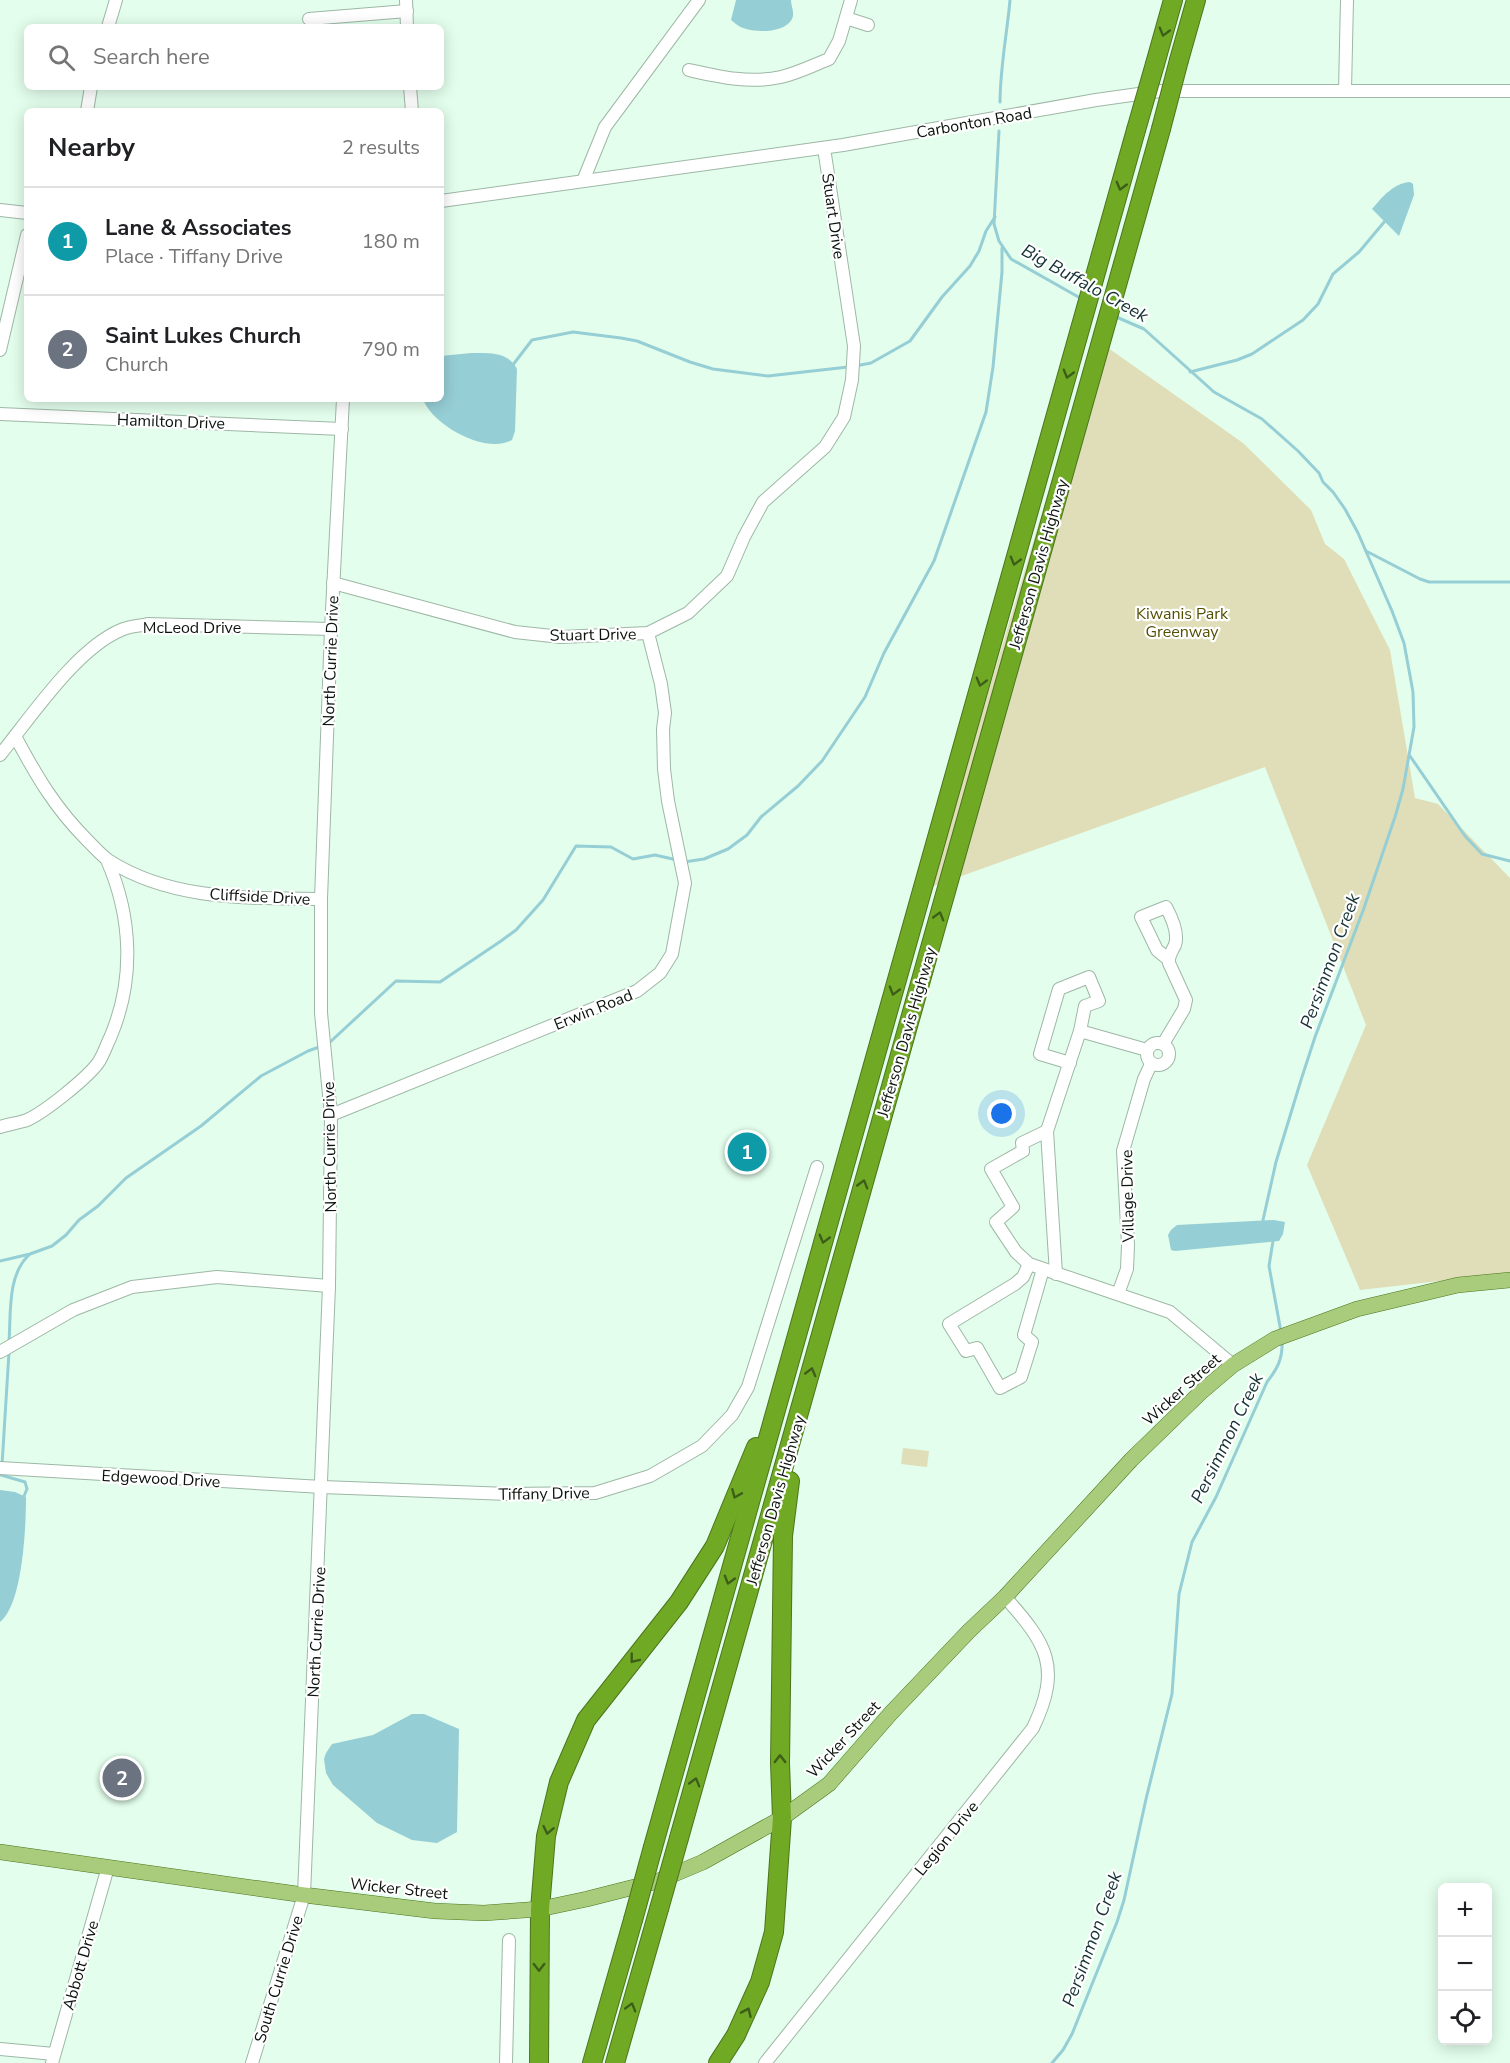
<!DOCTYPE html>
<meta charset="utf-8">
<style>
body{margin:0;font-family:"Nunito Sans",sans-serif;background:#f2f2f2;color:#202124}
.controls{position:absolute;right:18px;bottom:18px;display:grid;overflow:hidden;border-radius:9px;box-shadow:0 3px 15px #0003}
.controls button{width:54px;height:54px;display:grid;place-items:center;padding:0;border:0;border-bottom:2px solid #e0e0e0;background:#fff;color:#202124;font:30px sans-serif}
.you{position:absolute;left:1002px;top:1114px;width:21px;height:21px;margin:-15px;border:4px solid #fff;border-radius:50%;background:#1a73e8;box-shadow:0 0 0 9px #1a73e833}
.badge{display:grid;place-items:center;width:39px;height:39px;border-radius:50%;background:#544dc5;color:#fff;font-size:20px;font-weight:700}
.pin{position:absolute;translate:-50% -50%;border:3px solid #fff;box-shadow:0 2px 6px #0006}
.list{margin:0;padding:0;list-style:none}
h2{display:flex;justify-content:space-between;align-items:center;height:78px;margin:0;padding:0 24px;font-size:26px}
h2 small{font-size:20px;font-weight:400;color:#757577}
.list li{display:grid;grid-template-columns:39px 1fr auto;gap:18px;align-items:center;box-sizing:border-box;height:108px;padding:0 24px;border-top:2px solid #e0e0e0}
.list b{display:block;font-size:22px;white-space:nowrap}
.list p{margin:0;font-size:20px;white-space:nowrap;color:#757577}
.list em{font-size:20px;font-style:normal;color:#757577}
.icon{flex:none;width:33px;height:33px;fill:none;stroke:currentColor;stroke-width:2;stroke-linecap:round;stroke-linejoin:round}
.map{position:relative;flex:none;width:1510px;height:2063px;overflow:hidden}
.search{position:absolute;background:#fff;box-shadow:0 3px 15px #0003;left:24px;top:24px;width:420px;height:66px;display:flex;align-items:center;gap:15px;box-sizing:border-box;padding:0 21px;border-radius:9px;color:#757577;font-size:22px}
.panel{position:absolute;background:#fff;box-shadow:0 3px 15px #0003;left:24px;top:108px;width:420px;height:294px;border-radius:9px}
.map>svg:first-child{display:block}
</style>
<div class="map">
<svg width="1510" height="2063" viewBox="0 0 1510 2063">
<rect width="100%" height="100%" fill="#e3feec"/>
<!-- green -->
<g fill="#dfdeb8">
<path d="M1094,338l149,105 68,67 14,34 19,15 46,91 25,148 23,6 72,74v395l-150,17 -53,-125 59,-140 -101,-258 -334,120c53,-183 109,-366 163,-549z"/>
<polygon points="903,1448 929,1451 927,1467 901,1464"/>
</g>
<!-- water -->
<g fill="#96ced5">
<path d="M736,0h55c0,7 4,12 1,19 -7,14 -36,14 -49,9 -4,-1 -8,-5 -12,-8z"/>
<path d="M1410,182l3,2 1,11 -15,41 -27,-27c10,-12 22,-26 38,-27z"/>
<path d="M471,353c17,0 37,-2 46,16l-2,62 -3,9c-26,15 -80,-15 -89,-41h18v-43z"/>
<polygon points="1274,1220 1285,1222 1283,1234 1279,1241 1175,1251 1171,1250 1168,1235 1171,1230 1177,1225"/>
<path d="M0,1490l15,2 11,5c0,28 -3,107 -26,125z"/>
<polygon points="412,1714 424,1714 459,1729 457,1832 437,1843 412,1840 377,1823 333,1785 326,1773 324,1759 326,1753 332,1744 373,1735"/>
</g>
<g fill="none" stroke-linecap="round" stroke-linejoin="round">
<!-- stream -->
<g stroke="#96ced5" stroke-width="3">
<path d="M1000,102c0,-34 7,-68 10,-102"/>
<polyline points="999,131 994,224 999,241 1011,259 1082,299"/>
<polyline points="1114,316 1144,329 1214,392 1262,419 1298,451 1319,473 1323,482 1333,492 1345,509 1358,533 1392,611 1404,643 1413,692 1414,727 1403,789 1395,817 1364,908 1315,1037 1301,1080 1276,1162 1263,1220 1264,1224"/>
<polyline points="512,366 532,340 573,332 621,338 637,341 690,362 713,369 768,376 848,367"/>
<polyline points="855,366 871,363 910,341 942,297 970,266 979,251 986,231 995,217"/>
<polyline points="1190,372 1237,360 1252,354 1303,320 1318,304 1333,274 1359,252 1385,221"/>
<polyline points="1366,551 1420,579 1429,582 1510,582"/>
<polyline points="1410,756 1465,836 1482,854 1510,861"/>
<polyline points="684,862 704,859 728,849 747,835 761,817 798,786 822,761 865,697 884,653 934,561 986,412 993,367 1002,272 1002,248"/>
<polyline points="328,1044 396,981 440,982 501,941 516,930 543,900 576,846 611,847 633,859 655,855 677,860"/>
<polyline points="1271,1238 1273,1241 1269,1266 1281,1332"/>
<polyline points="0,1261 30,1254 52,1246 66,1235 79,1220 98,1206 126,1178 201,1126 261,1076 308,1051 322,1046"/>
<path d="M9,1342c2,-28 -2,-67 20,-87"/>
<polyline points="2,1465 9,1352"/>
<polyline points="1,1472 1,1475 25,1482 27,1489 24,1496"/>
<path d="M1052,2063l11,-13 9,-16 45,-112 7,-22 22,-101 26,-105 7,-100 13,-52 24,-45 51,-115c10,-13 16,-23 15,-41"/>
</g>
<!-- minor casing -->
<g stroke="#9eb7a6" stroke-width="14">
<g id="minor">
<polyline points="406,0 407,27"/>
<polyline points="846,18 868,25"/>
<polyline points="309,19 407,11"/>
<polyline points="108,27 116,0"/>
<path d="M689,70c31,7 61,14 92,7 17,-4 33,-12 48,-18l10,-18 12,-41"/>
<polyline points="410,87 412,111"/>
<polyline points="1345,90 1347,0"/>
<polyline points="87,111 91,87"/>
<polyline points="583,181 605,127 699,0"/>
<polyline points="441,201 843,145 1096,100 1160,91 1510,91"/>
<polyline points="0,210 27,213"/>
<polyline points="0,350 27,235"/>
<polyline points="0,414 342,429"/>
<polyline points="333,583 515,632 561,637 648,633 688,613 727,576 744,537 763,502 825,447 844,417 852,380 854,346 824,148"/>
<path d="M15,736c22,41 40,72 73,105 6,6 13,14 20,19 63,41 142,38 213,39"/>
<path d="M0,755c31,-38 76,-106 121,-125 8,-4 19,-4 27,-6l183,5"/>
<polyline points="1080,1031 1147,1050"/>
<circle cx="1158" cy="1054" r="11"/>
<path d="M1163,1044l21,-35 2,-9 -17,-37c-1,-7 3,-12 6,-18 4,-12 -3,-27 -9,-38l-25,10 16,33 11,9"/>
<polyline points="331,1115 637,991 660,973 672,954 685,883 668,801 664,769 663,729 665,713 661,684 648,633"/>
<path d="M0,1127c9,-3 19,-4 27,-7 18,-8 60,-42 71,-57 5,-7 8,-17 12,-25 25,-58 22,-121 -3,-178"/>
<polyline points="1047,1131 1022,1143 1023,1151 991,1169 1013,1207 996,1222 1016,1252 1029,1264 1170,1312 1233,1365"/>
<polyline points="1029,1264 1023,1277 1015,1284 949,1324 966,1351 977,1348 1000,1388 1021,1377 1032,1342 1024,1335 1043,1269"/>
<polyline points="1056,1274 1047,1131 1080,1031 1085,1006 1099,1001 1089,977 1059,989 1040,1054 1070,1063"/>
<polyline points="1118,1294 1127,1269 1128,1245 1123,1151 1144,1079 1151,1064"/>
<polyline points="0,1352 73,1310 132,1287 217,1277 329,1286"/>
<polyline points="0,1468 322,1487 509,1494 595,1493 650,1476 702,1446 732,1415 748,1387 817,1167"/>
<polyline points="0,2049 54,2054"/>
<polyline points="52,2063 108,1867"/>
<polyline points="252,2063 304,1895 329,1286 331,1115 321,1013 321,899 331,629 343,399"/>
<polyline points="506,2063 509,1940"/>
<path d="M765,2063l268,-335c29,-61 14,-84 -28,-131"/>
</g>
</g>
<!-- major casing -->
<g stroke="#4c751d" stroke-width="16">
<polyline id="major" points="0,1852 304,1895 435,1911 484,1913 540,1909 587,1899 658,1881 703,1862 782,1818 829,1784 891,1713 969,1631 1005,1597 1131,1460 1200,1393 1233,1365 1275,1339 1357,1309 1458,1285 1510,1280"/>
</g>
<!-- highway casing -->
<g stroke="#4c751d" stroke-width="20">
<g id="highway">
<polyline points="1179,60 1196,0"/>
<polyline points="1155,64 1173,0"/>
<polyline points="679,1838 1161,129"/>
<polyline points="653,1847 1136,130"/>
<polyline points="539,2063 540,1909 546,1836 559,1782 586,1720 679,1602 715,1546 756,1447"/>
<polyline points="592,2063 633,1920"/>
<polyline points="615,2063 659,1909"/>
<polyline points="718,2063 736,2035 760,1982 774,1932 782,1818 780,1763 783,1536 790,1481"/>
</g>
</g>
<!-- minor -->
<use href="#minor" stroke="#fff" stroke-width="12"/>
<!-- major -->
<use href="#major" stroke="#a9cc7c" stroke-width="15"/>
<!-- highway -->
<use href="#highway" stroke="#70aa25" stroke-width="18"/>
<!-- highway-bridge casing -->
<g stroke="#4c751d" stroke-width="20" stroke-linecap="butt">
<g id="highway-bridge">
<polyline points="1161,129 1179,60"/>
<polyline points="1136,130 1155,64"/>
<polyline points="659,1909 679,1838"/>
<polyline points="633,1920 653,1847"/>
</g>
</g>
<!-- highway-bridge -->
<use href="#highway-bridge" stroke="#70aa25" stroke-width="18"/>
</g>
<!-- one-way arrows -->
<defs><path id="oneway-chevron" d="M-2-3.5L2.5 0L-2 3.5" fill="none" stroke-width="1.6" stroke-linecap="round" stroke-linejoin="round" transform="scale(1.5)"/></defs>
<g stroke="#3d5e19">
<use href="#oneway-chevron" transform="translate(1164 32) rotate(106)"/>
<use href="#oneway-chevron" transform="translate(1121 186) rotate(105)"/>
<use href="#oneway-chevron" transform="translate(1068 374) rotate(106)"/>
<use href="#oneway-chevron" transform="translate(1015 561) rotate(106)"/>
<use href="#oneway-chevron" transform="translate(981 682) rotate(106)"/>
<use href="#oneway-chevron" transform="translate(939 916) rotate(-74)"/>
<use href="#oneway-chevron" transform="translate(894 991) rotate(106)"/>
<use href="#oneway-chevron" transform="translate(863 1184) rotate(-74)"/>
<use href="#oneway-chevron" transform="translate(824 1239) rotate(105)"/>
<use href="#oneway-chevron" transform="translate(811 1372) rotate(-75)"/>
<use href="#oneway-chevron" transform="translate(736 1494) rotate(113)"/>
<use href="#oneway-chevron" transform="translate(729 1580) rotate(106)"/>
<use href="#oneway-chevron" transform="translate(634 1659) rotate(128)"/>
<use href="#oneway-chevron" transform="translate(780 1759) rotate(-90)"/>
<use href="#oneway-chevron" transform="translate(695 1782) rotate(-74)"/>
<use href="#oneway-chevron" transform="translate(548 1830) rotate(102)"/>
<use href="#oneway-chevron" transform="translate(539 1967) rotate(90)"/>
<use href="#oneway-chevron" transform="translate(631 2007) rotate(-74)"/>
<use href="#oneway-chevron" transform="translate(747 2012) rotate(-66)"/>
</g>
<g text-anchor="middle" stroke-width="4.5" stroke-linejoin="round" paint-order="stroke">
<!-- street labels -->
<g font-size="16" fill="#0a130d" stroke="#fff">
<text transform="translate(974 122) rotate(-10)" y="6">Carbonton Road</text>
<text transform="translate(834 216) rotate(82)" y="6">Stuart Drive</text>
<text transform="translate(171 421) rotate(2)" y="6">Hamilton Drive</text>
<text transform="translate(1038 564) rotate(-74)" y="6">Jefferson Davis Highway</text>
<text x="192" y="633">McLeod Drive</text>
<text transform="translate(593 634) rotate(-1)" y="6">Stuart Drive</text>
<text transform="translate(330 661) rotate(-88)" y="6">North Currie Drive</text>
<text transform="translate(260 896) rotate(3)" y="6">Cliffside Drive</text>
<text transform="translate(593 1009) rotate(-22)" y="6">Erwin Road</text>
<text transform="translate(906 1032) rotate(-74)" y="6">Jefferson Davis Highway</text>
<text transform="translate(329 1147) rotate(-91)" y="6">North Currie Drive</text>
<text transform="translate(1127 1196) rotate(-91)" y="6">Village Drive</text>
<text transform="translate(1181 1389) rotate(-42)" y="6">Wicker Street</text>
<text transform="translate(161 1478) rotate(3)" y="6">Edgewood Drive</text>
<text transform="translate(544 1493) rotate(-1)" y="6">Tiffany Drive</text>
<text transform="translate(775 1500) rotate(-74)" y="6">Jefferson Davis Highway</text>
<text transform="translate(316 1632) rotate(-87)" y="6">North Currie Drive</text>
<text transform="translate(843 1739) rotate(-47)" y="6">Wicker Street</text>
<text transform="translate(946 1838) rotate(-51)" y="6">Legion Drive</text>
<text transform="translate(399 1888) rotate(6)" y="6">Wicker Street</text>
<text transform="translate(80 1965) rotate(-74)" y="6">Abbott Drive</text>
<text transform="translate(278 1979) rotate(-73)" y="6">South Currie Drive</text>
</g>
<!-- park labels -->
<g font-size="16" fill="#545003" stroke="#fff">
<text x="1182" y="619">Kiwanis Park<tspan x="1182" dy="18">Greenway</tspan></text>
</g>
<!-- water labels -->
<g font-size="18" font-style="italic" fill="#153235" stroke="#fff">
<text transform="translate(1085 283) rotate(29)" y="6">Big Buffalo Creek</text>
<text transform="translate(1330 961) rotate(-70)" y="6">Persimmon Creek</text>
<text transform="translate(1227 1438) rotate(-64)" y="6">Persimmon Creek</text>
<text transform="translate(1092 1939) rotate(-70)" y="6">Persimmon Creek</text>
</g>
</g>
</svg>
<div class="controls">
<button>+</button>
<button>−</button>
<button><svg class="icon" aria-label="locate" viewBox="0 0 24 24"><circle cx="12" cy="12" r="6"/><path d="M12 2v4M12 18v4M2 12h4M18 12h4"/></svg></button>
</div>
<div class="you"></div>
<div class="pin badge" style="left:747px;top:1152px;background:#0f9aa8">1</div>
<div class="pin badge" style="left:122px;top:1778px;background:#6b7280">2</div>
<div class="search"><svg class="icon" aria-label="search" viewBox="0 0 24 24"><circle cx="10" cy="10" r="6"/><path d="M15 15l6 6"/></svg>Search here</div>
<section class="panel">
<h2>Nearby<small>2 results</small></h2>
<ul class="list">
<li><span class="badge" style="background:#0f9aa8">1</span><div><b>Lane &amp; Associates</b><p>Place · Tiffany Drive</p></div><em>180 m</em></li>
<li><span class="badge" style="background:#6b7280">2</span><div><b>Saint Lukes Church</b><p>Church</p></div><em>790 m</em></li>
</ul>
</section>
</div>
